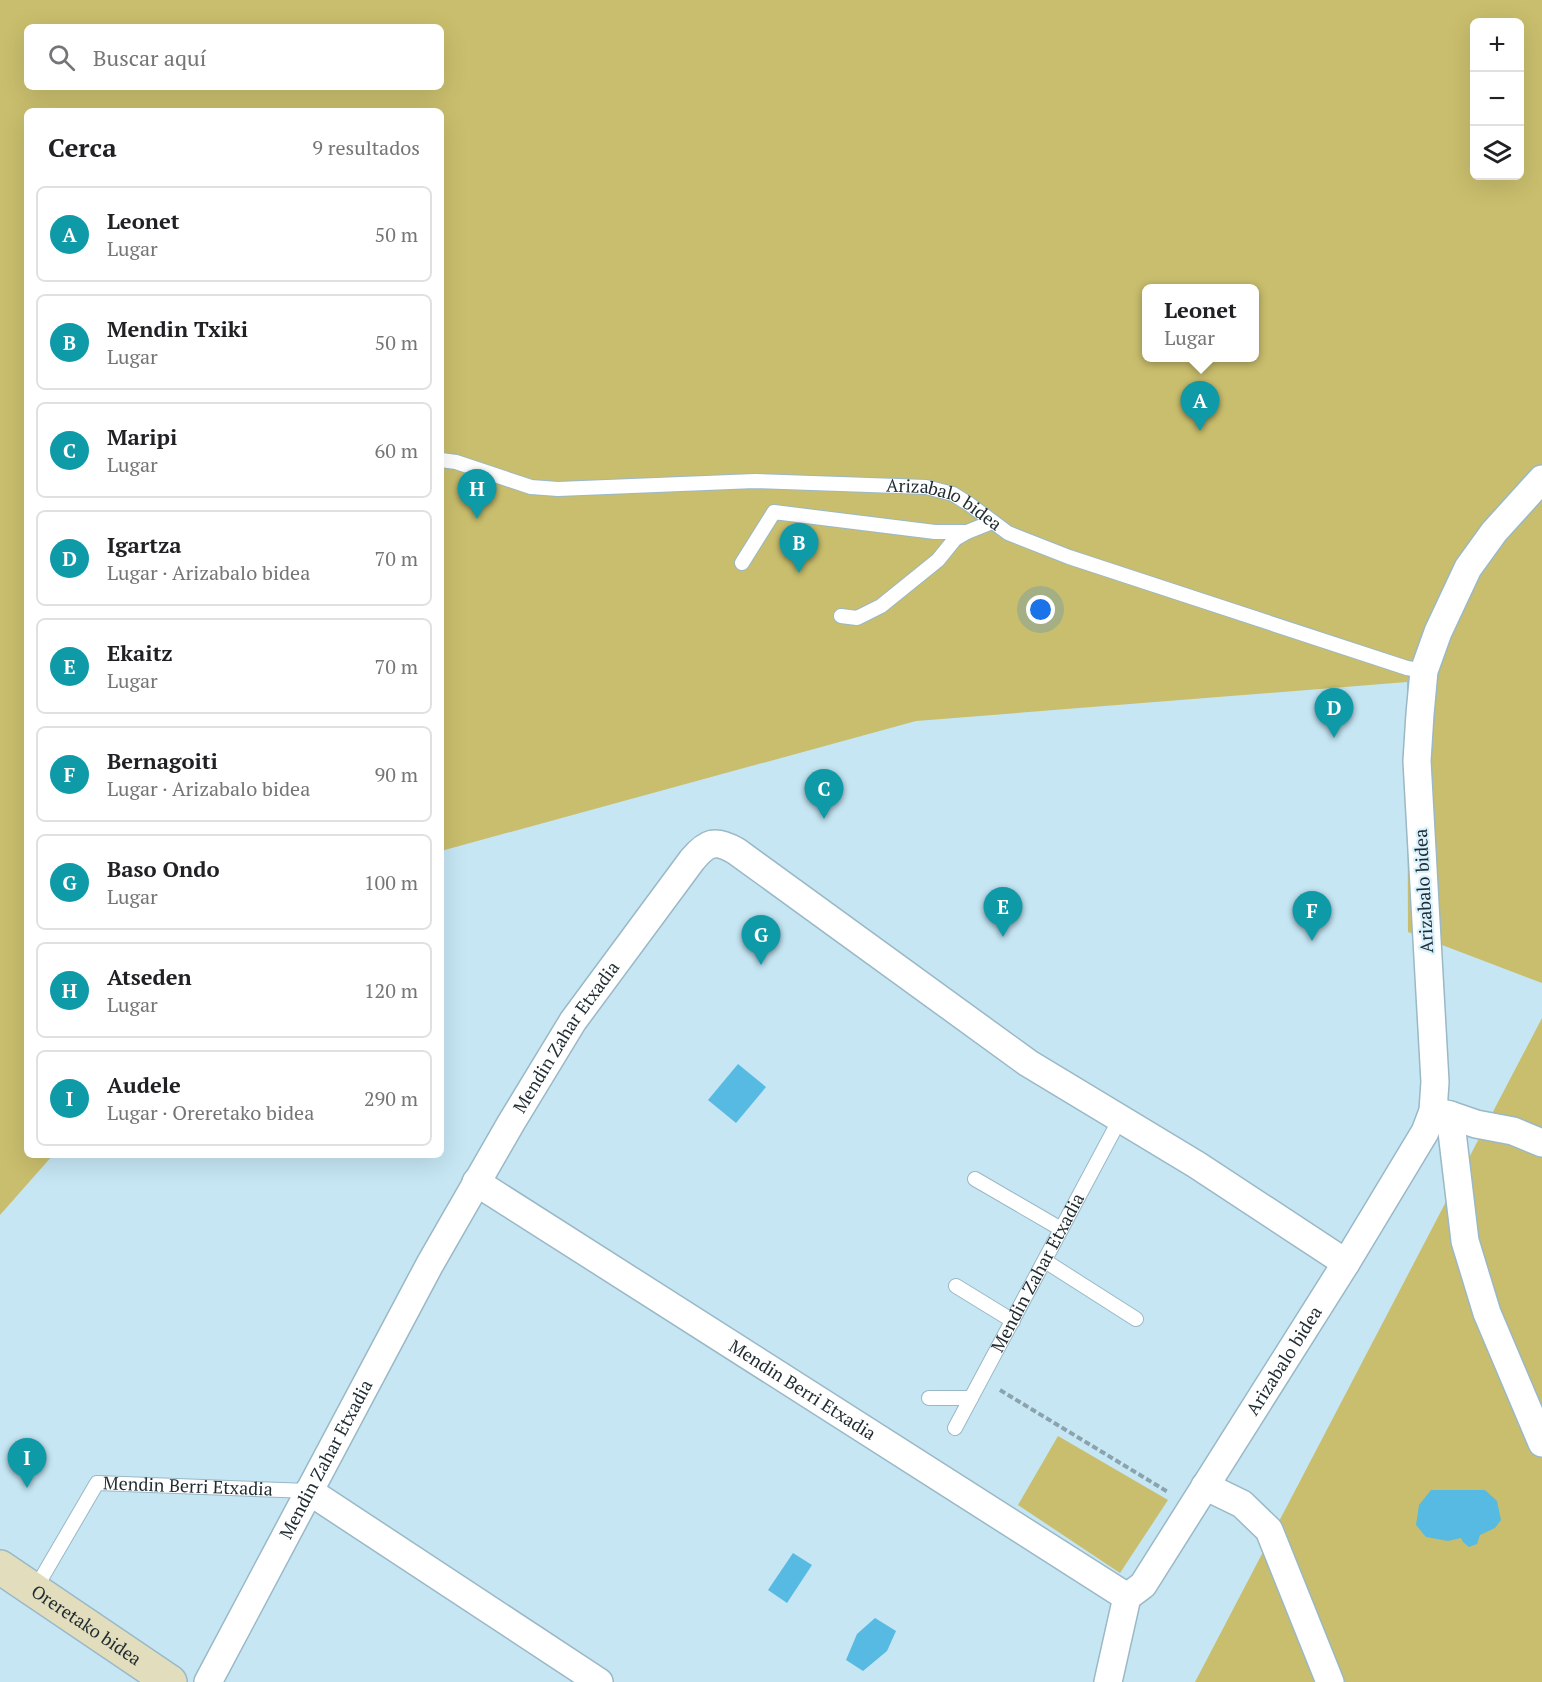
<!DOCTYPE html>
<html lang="es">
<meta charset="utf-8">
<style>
body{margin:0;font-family:"PT Serif",serif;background:#f2f2f2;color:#202124}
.controls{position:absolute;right:18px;top:18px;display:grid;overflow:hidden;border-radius:9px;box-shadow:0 6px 24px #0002}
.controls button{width:54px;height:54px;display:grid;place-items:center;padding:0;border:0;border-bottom:2px solid #e0e0e0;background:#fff;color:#202124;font:30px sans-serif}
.you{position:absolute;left:1041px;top:610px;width:21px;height:21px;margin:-15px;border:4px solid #fff;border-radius:50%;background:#1a73e8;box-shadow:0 0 0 9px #1a73e833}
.badge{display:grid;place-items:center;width:39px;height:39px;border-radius:50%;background:#877b21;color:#fff;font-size:20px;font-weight:700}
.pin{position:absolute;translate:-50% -50px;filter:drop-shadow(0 2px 3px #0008)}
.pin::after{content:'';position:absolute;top:32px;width:21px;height:18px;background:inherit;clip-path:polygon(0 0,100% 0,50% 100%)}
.popup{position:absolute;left:1142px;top:284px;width:117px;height:78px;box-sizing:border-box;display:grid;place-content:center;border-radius:9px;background:#fff;filter:drop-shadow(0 2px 4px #0005);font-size:20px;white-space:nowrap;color:#757577}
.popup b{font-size:22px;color:#202124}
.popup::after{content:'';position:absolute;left:50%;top:100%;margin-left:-12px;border:12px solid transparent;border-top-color:#fff}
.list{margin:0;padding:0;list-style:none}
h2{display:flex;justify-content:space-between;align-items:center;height:78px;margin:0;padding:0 24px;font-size:26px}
h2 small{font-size:20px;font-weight:400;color:#757577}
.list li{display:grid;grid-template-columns:39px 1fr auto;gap:18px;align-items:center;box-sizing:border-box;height:96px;margin:0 12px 12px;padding:0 12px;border:2px solid #e0e0e0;border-radius:9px}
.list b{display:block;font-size:22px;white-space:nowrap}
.list p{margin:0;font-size:20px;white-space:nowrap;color:#757577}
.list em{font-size:20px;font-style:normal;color:#757577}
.icon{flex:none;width:33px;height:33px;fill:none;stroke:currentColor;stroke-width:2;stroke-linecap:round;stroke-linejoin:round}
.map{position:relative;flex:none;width:1542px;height:1682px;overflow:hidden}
.search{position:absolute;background:#fff;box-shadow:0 6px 24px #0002;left:24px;top:24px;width:420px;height:66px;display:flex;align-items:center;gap:15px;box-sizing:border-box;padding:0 21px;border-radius:9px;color:#757577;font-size:22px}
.panel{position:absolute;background:#fff;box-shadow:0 6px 24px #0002;left:24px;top:108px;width:420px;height:1050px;border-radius:9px}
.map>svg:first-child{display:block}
</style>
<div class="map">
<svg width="1542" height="1682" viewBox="0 0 1542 1682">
<rect width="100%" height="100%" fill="#c6e6f4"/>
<!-- green -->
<g fill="#c9be6d" fill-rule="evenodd">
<path d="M0,0h1542v983l-134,-51 -1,-250 -491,39 -475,130v-740h-414v1044h26l-53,60zM1474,22h46v154h-46zM27,27h414v60h-414zM1146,288h108v70h-108z"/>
<polygon points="1542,1018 1542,1682 1195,1682 1217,1640"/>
<polygon points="1058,1436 1168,1500 1120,1573 1018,1505"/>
</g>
<!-- water -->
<g fill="#56bae2">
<polygon points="738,1064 766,1087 736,1123 708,1100"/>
<polygon points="1431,1490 1485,1490 1497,1501 1501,1520 1495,1528 1480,1535 1477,1544 1469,1547 1463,1542 1461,1538 1448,1541 1426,1537 1416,1525 1419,1505"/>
<polygon points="793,1553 812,1565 787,1603 768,1590"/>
<polygon points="875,1618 896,1631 887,1651 863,1671 846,1660 857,1634"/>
</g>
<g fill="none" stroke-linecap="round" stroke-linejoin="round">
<!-- service casing -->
<g stroke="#9ab8c6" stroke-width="16">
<g id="service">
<path id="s1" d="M441,460l15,2 75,25 27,2 197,-8 171,6 27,7 16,10 39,29 61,24 338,111 17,3"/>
<polyline points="742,563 774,512 935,532 967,532"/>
<polyline points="841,616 857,618 881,606 938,560 955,539 967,532 992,522"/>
<polyline points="975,1179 1061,1229"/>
<polyline points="1045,1261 1136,1319"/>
<polyline points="956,1286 1013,1321"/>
<polyline points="929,1398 971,1398"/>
<path id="s2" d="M955,1428l165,-309"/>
<path id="s3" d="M34,1591l63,-108 212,8"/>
</g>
</g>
<!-- minor casing -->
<g stroke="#9ab8c6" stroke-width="30">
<g id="minor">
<polyline points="1433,1111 1450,1115 1465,1241 1487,1313 1542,1443"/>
<polyline points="1450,1115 1476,1124 1513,1131 1542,1143"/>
<path id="s4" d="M476,1182l651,415"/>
<polyline points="1205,1486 1242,1504 1269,1530 1330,1682"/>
<polyline points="309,1491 599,1682"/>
<path id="s5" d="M208,1682l222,-418 81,-141 62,-102 119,-161c15,-18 23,-21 44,-9l292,212 169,102 149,98"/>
<path id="s6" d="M1108,1682l19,-85 16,-12 203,-322 79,-131 8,-21 2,-29 -18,-321 3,-47 4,-43 14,-39 30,-64 26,-36 48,-53"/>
</g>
</g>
<!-- secondary casing -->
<g stroke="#9ab8c6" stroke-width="36">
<g id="secondary">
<path id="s7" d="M0,1567l170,115"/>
</g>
</g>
<!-- path -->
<polyline stroke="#8aa3ad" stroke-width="4" stroke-dasharray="6 3" stroke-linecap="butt" points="1000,1390 1168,1492"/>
<!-- service -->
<use href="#service" stroke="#fff" stroke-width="14"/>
<!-- minor -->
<use href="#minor" stroke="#fff" stroke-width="27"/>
<!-- secondary -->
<use href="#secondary" stroke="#e2debd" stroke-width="33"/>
</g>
<g text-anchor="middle" stroke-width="4.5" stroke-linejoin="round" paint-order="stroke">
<!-- street labels -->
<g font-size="18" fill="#1f2b30" stroke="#d9f2fe">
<text dy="6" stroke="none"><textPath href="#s1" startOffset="512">Arizabalo bidea</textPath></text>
<text transform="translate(1424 891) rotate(-93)" y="6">Arizabalo bidea</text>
<text dy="6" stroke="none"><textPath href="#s5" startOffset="738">Mendin Zahar Etxadia</textPath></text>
<text dy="6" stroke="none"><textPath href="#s2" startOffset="176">Mendin Zahar Etxadia</textPath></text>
<text dy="6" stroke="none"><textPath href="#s6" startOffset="372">Arizabalo bidea</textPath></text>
<text dy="6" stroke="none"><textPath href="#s4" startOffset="387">Mendin Berri Etxadia</textPath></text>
<text dy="6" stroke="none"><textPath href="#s5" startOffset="252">Mendin Zahar Etxadia</textPath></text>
<text dy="6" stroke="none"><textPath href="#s3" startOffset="216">Mendin Berri Etxadia</textPath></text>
<text dy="6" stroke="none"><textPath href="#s7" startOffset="104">Oreretako bidea</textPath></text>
</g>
</g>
</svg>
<div class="controls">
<button>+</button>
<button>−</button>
<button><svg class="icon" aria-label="layers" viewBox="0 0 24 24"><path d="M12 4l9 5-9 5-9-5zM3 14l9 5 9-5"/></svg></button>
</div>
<div class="you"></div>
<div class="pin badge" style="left:1200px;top:431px;background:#0f9aa8">A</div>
<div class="popup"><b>Leonet</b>Lugar</div>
<div class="pin badge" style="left:799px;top:573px;background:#0f9aa8">B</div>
<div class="pin badge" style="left:824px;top:819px;background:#0f9aa8">C</div>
<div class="pin badge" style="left:1334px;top:738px;background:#0f9aa8">D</div>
<div class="pin badge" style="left:1003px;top:937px;background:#0f9aa8">E</div>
<div class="pin badge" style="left:1312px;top:941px;background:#0f9aa8">F</div>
<div class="pin badge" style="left:761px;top:965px;background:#0f9aa8">G</div>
<div class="pin badge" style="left:477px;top:519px;background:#0f9aa8">H</div>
<div class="pin badge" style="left:27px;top:1488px;background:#0f9aa8">I</div>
<div class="search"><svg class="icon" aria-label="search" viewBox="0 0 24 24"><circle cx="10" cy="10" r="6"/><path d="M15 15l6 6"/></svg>Buscar aquí</div>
<section class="panel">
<h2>Cerca<small>9 resultados</small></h2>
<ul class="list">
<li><span class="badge" style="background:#0f9aa8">A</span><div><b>Leonet</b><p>Lugar</p></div><em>50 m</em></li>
<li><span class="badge" style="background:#0f9aa8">B</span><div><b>Mendin Txiki</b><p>Lugar</p></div><em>50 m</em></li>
<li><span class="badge" style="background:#0f9aa8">C</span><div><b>Maripi</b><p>Lugar</p></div><em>60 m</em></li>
<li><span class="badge" style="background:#0f9aa8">D</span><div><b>Igartza</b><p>Lugar · Arizabalo bidea</p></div><em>70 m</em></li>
<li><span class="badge" style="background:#0f9aa8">E</span><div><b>Ekaitz</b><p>Lugar</p></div><em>70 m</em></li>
<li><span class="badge" style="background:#0f9aa8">F</span><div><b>Bernagoiti</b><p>Lugar · Arizabalo bidea</p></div><em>90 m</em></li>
<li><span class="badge" style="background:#0f9aa8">G</span><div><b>Baso Ondo</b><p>Lugar</p></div><em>100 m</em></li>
<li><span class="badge" style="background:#0f9aa8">H</span><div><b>Atseden</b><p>Lugar</p></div><em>120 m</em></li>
<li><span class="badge" style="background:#0f9aa8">I</span><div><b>Audele</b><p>Lugar · Oreretako bidea</p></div><em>290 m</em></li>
</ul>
</section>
</div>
